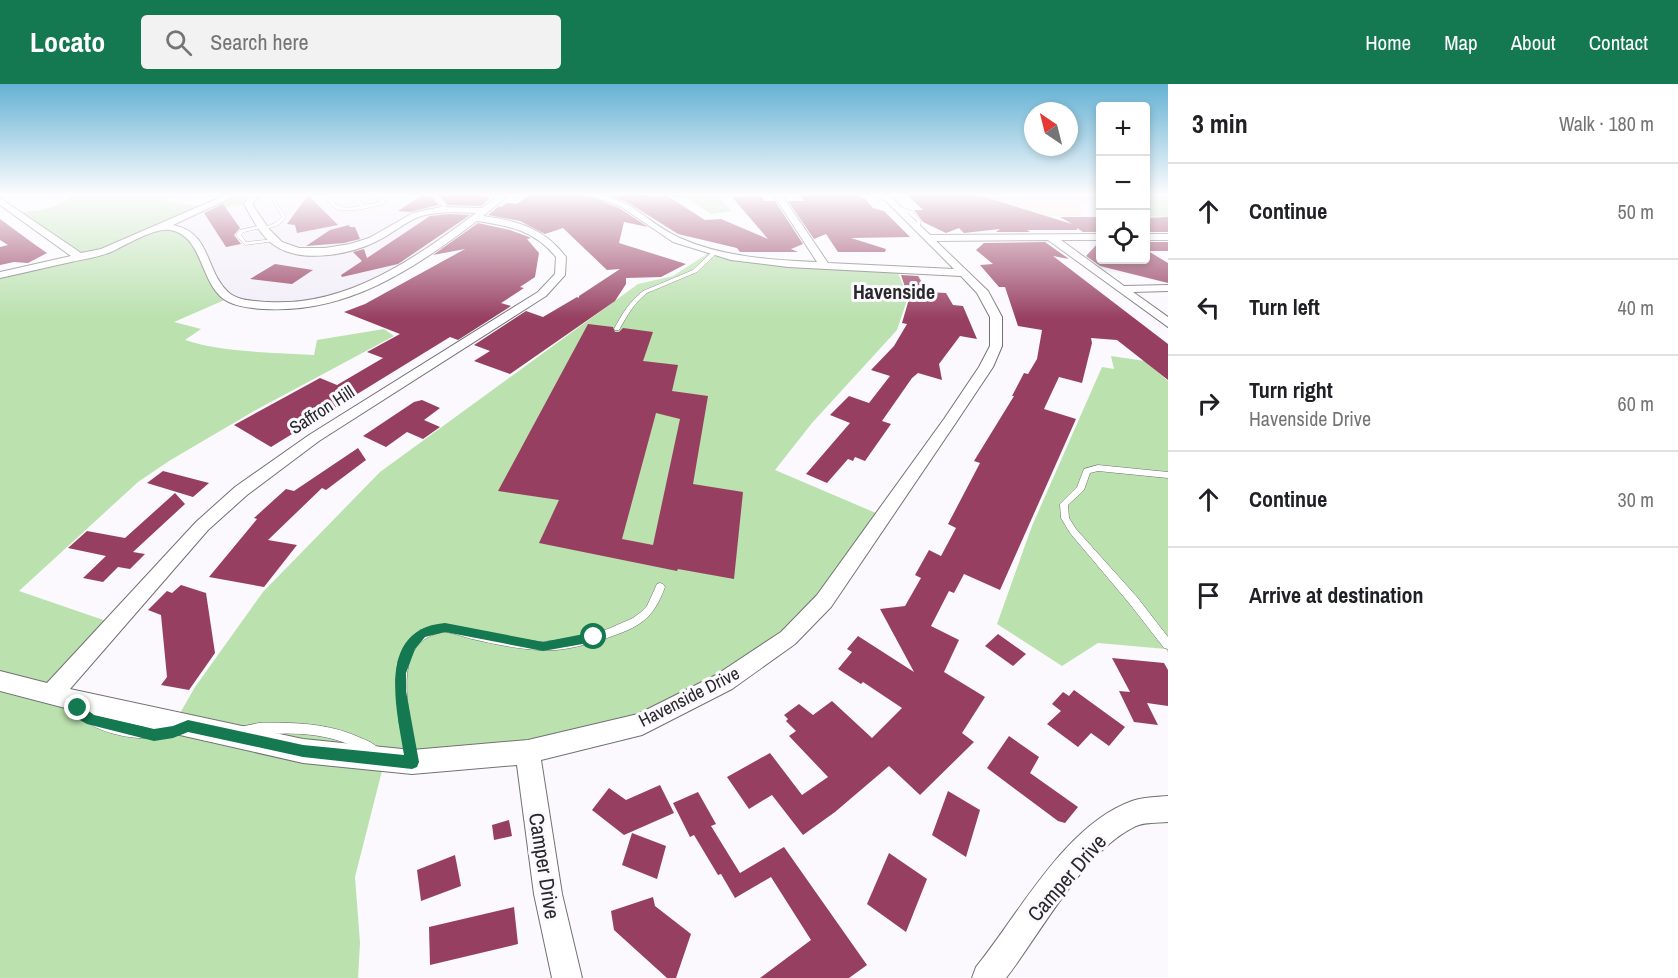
<!DOCTYPE html>
<meta charset="utf-8">
<style>
body{margin:0;font-family:"Archivo Narrow",sans-serif;background:#f2f2f2;color:#202124}
.controls{position:absolute;right:18px;top:18px;display:grid;overflow:hidden;border-radius:6px;box-shadow:0 3px 9px #0003}
.controls button{width:54px;height:54px;display:grid;place-items:center;padding:0;border:0;border-bottom:2px solid #e0e0e0;background:#fff;color:#202124;font:30px sans-serif}
.compass{position:absolute;left:1024px;top:18px;width:54px;height:54px;border-radius:50%;background:#fff;box-shadow:0 3px 9px #0003;rotate:325deg}
.stop{position:absolute;width:18px;height:18px;margin:-14px;border:4px solid #147850;border-radius:50%;background:#fff}
.stop.end{background:#147850;border-color:#fff;box-shadow:0 2px 6px #0008}
.list{margin:0;padding:0;list-style:none}
h2{display:flex;justify-content:space-between;align-items:center;height:78px;margin:0;padding:0 24px;font-size:26px}
h2 small{font-size:20px;font-weight:400;color:#757577}
.list li{display:grid;grid-template-columns:39px 1fr auto;gap:18px;align-items:center;box-sizing:border-box;height:96px;padding:0 24px;border-top:2px solid #e0e0e0}
.list b{display:block;font-size:22px;white-space:nowrap}
.list p{margin:0;font-size:20px;white-space:nowrap;color:#757577}
.list em{font-size:20px;font-style:normal;color:#757577}
.icon{flex:none;width:33px;height:33px;fill:none;stroke:currentColor;stroke-width:2;stroke-linecap:round;stroke-linejoin:round}
.map{position:relative;flex:none;width:1168px;height:894px;overflow:hidden}
header{display:flex;align-items:center;gap:36px;box-sizing:border-box;height:84px;padding:0 30px;background:#147850;color:#fff}
header strong{font-size:28px}
nav{display:flex;gap:33px;margin-inline-start:auto;font-size:21px}
.search{width:420px;height:54px;background:#f2f2f2;display:flex;align-items:center;gap:15px;box-sizing:border-box;padding:0 21px;border-radius:6px;color:#757577;font-size:22px}
main{display:flex}
aside{flex:1;background:#fff}
.map>svg:first-child{display:block}
</style>
<header>
<strong>Locato</strong>
<div class="search"><svg class="icon" aria-label="search" viewBox="0 0 24 24"><circle cx="10" cy="10" r="6"/><path d="M15 15l6 6"/></svg>Search here</div>
<nav><a>Home</a><a>Map</a><a>About</a><a>Contact</a></nav>
</header>
<main>
<div class="map">
<svg width="1168" height="894" viewBox="0 0 1168 894">
<rect width="100%" height="100%" fill="#fbf9fd"/>
<!-- built -->
<polygon fill="#f2edf8" points="258,110 506,110 432,165 355,207 274,223 229,214 163,141 205,123"/>
<!-- education -->
<polygon fill="#feece2" points="916,110 1100,110 1100,115 1081,121 1081,132 1001,133"/>
<!-- green -->
<g fill="#bae1ae">
<path d="M68,110h112l-16,7 41,6 30,-13h23l-9,10 -42,5 -2,-2 -41,18 19,5 46,68 -55,24 27,7 -16,11c40,13 86,12 129,15l3,-15 67,-11 10,7 -140,75 -85,50 -31,21 -119,109 96,33 -63,69 123,29 20,-35 68,-95 117,-120 258,-188 35,-8 37,-24 21,4 166,15 11,26 -11,33 -85,93 -37,47 108,46 -60,85 -100,81 -142,57 -196,20 -30,118 5,66 -2,35h-358v-703l78,-17 -62,-45c20,-3 39,-2 55,-17z"/>
<polygon points="651,110 722,110 717,111 731,127 711,130 684,112 674,114 669,110 658,113"/>
<polygon points="1146,110 1168,110 1168,133 1146,132"/>
<polygon points="1111,272 1145,277 1168,297 1168,569 1166,565 1098,559 1062,582 997,540 1032,442 1102,283 1114,285"/>
</g>
<!-- building -->
<g fill="#973f60" fill-rule="evenodd">
<polygon points="424,110 428,110 439,121 410,128 398,127"/>
<polygon points="438,110 484,110 490,115 481,122 448,121"/>
<polygon points="530,110 583,110 619,124 648,143 624,138 619,159 686,180 661,193 626,194 626,200 615,217 510,290 474,277 490,267 474,261 526,227 543,233 577,213 579,214 579,212 620,185 607,186 563,144 545,150 520,137 488,131 499,122 501,123 507,119 517,120"/>
<polygon points="605,110 646,110 657,113 666,111 705,136 721,135 768,155 732,113 760,112 765,117 775,117 803,160 791,165 798,168 740,168 737,164 678,150 627,118"/>
<polygon points="799,110 860,110 860,114 864,114 873,124 884,127 910,153 851,154 886,165 885,168 838,168 826,150 814,155 788,117 804,117"/>
<polygon points="906,110 975,110 1072,140 1060,133 1101,133 1101,148 1083,148 1077,144 1077,146 1027,146 1030,148 996,148 1000,145 964,149 959,144 946,149 923,138 914,126 923,126"/>
<polygon points="308,111 338,141 297,149 295,141 287,140"/>
<polygon points="223,120 240,144 234,151 241,160 226,163 204,129"/>
<polygon points="449,130 470,131 398,180 342,193 341,191 362,177 353,168 364,165 367,174 430,132"/>
<polygon points="1168,133 1168,148 1146,148 1146,134"/>
<polygon points="0,135 34,160 47,169 28,179 14,178 0,181 0,163 8,161 0,156"/>
<polygon points="478,139 510,146 529,153 531,154 527,155 539,169 535,193 520,203 524,204 501,219 511,222 458,256 450,253 271,363 234,341 320,294 337,301 383,274 367,268 400,250 344,228 365,220 465,165 433,171"/>
<polygon points="349,141 350,143 355,143 360,155 344,159 306,162 330,146"/>
<polygon points="1045,158 1069,175 1053,172 1168,260 1168,296 1117,256 1091,254 1092,259 1082,299 1059,293 1044,325 1076,335 1000,506 964,490 954,509 949,507 931,542 959,556 944,588 985,613 962,649 974,658 920,711 889,682 835,728 803,751 772,711 749,725 727,693 770,669 802,711 828,693 789,652 796,647 786,637 788,635 784,631 799,620 813,631 832,617 872,654 902,624 863,598 861,600 838,585 852,568 847,565 858,552 914,588 880,525 905,522 921,494 915,491 929,466 941,472 956,444 948,440 980,379 974,377 1014,312 1012,312 1024,289 1028,290 1037,275 1042,246 1018,242 1005,203 999,203 980,181 993,180 976,166 984,159"/>
<polygon points="1099,158 1101,158 1101,176 1146,176 1146,158 1168,158 1168,167 1148,167 1168,179 1168,199 1100,182 1086,172"/>
<polygon points="275,180 313,186 292,200 250,195"/>
<polygon points="901,191 918,192 928,208 946,209 953,221 963,222 977,255 960,252 939,280 942,296 918,289 912,294 882,337 891,340 865,377 855,373 853,377 848,375 827,399 806,390 850,339 830,331 849,312 869,319 890,292 871,286 894,262 907,240 902,239 909,215"/>
<path d="M588,240l25,3 2,5h4l4,-4 30,4 -10,29 35,4 -6,26 36,5 -15,88 50,8 -9,87 -56,-10 -1,2 -138,-28 20,-43 -61,-9zM656,329l24,6 -27,126 -31,-6z"/>
<polygon points="422,316 440,324 424,336 440,343 423,355 407,348 386,363 363,352 414,318"/>
<polygon points="358,364 366,376 326,406 322,404 268,456 297,461 264,503 209,493 257,435 254,434 286,405 294,407"/>
<polygon points="163,387 209,399 193,413 147,399"/>
<polygon points="175,409 185,420 133,468 145,470 130,485 118,483 103,498 83,494 106,472 68,464 87,447 125,454"/>
<polygon points="181,501 206,509 215,569 189,606 161,601 167,593 161,531 148,526 167,507 172,509"/>
<polygon points="998,550 1026,570 1013,582 985,562"/>
<polygon points="1112,574 1164,579 1168,586 1168,622 1147,619 1158,641 1134,638 1119,607 1130,608"/>
<polygon points="1074,606 1125,643 1109,662 1091,649 1078,663 1047,640 1061,627 1052,620 1063,608 1069,612"/>
<polygon points="1009,652 1039,673 1030,689 1078,723 1065,739 1058,737 987,684"/>
<polygon points="660,701 674,729 624,751 592,726 609,704 626,716"/>
<polygon points="948,707 980,726 966,773 932,751"/>
<polygon points="698,708 716,740 711,742 740,789 784,763 867,881 849,894 760,894 811,856 771,793 735,814 721,790 718,791 694,751 690,753 673,719"/>
<polygon points="509,736 512,752 494,756 492,741"/>
<polygon points="632,749 666,762 657,795 622,781"/>
<polygon points="889,769 927,795 906,848 867,820"/>
<polygon points="455,771 461,802 421,817 417,786"/>
<polygon points="653,813 655,822 691,850 676,894 667,894 614,846 611,827"/>
<polygon points="514,823 518,860 430,881 429,843"/>
</g>
<g fill="none" stroke-linecap="round" stroke-linejoin="round">
<!-- service casing -->
<g stroke="#737174" stroke-width="1">
<g id="service">
<path d="M325,110h4l-1,3c13,12 14,12 32,9l-14,-12h5l13,11 17,-3 -20,-8h6l21,8c-10,4 -44,13 -53,6 -4,-3 -8,-8 -11,-11z"/>
<path d="M430,110c9,0 16,9 18,17h-4l-4,-8z"/>
<polygon points="874,110 879,110 892,117 888,118"/>
<polygon points="273,113 286,133 279,141 263,146 263,144 275,139 282,133 271,114"/>
<polygon points="892,120 912,127 921,137 919,143 915,143 917,137 908,129 892,122"/>
<polygon points="263,141 265,143 244,148 241,151 246,158 274,155 276,155 276,157 245,161 236,151 240,146"/>
<path d="M712,168l5,1 -20,19 -50,21c-13,10 -20,23 -28,37h-4l-1,-1c8,-15 16,-28 29,-38l50,-21z"/>
<polygon points="1098,381 1168,388 1168,394 1098,387 1090,389 1084,406 1068,421 1069,434 1076,445 1137,513 1168,553 1168,565 1164,564 1129,519 1070,449 1061,434 1060,420 1077,403 1084,385"/>
<path d="M660,499l3,1 2,3c-12,33 -26,40 -58,51 -22,7 -45,14 -67,12 -23,-1 -46,-6 -68,-11 -8,-2 -18,-6 -26,-7 -9,0 -19,5 -25,10 -27,24 -9,87 -3,118l-2,4 -4,2 -4,-2 -9,-42 -3,-42 2,-19 9,-19 13,-12 25,-6 59,12 36,6 11,-1 28,-4 29,-8 25,-11 8,-6 6,-6 10,-22z"/>
<path d="M76,615c6,2 8,8 14,12 10,8 22,11 35,14 10,2 22,3 33,2 8,0 19,-5 27,-2l2,4 -2,4c-32,12 -98,5 -115,-29l2,-4z"/>
<path d="M259,639c35,-1 70,0 102,15 8,3 18,8 22,16l-2,4 -4,2c-10,-4 -18,-13 -29,-16 -33,-13 -70,-12 -104,-7l-4,-2 -2,-4 2,-4z"/>
</g>
</g>
<!-- minor casing -->
<g stroke="#737174" stroke-width="2">
<g id="minor">
<path d="M228,110h11l-66,31c39,8 31,44 55,67 10,9 26,9 39,10 80,5 147,-43 209,-89 -18,-1 -37,-2 -55,3 -17,6 -29,18 -44,25 -27,14 -77,23 -103,4 -14,-10 -22,-27 -30,-41l8,-10h9l-9,10 17,25 13,13 17,6h26l25,-4 19,-6 44,-25 28,-6 41,1 19,-14h9l-27,22c35,5 61,12 83,41l-1,18 -19,21 -227,145 -72,54 -39,35 -138,159 233,50 109,11 116,-10 110,-26 78,-39 65,-43 36,-37 127,-176 35,-52 11,-21v-29l-13,-24 -16,-17 -173,-9 -57,-7 -58,-18 -53,-36 -35,-12c46,0 59,28 95,44 42,19 92,22 137,24l-44,-68h8l47,69 126,6 -75,-75h9l42,41 170,-1v6h-39l63,46 44,-1v6l-35,1 35,25v10l-120,-87 -112,1 52,50 14,26v29l-9,21 -36,54 -126,186 -36,37 -63,45 -90,46 -101,25 21,134 20,84h-30l-18,-84 -17,-129 -105,9 -109,-11 -207,-47 -96,-25v-20l47,12 149,-161 39,-35 74,-52 229,-143 17,-18 1,-17c-22,-27 -46,-31 -79,-36 -65,49 -130,93 -214,88 -14,-1 -33,-3 -43,-13 -20,-19 -19,-61 -50,-66 -15,-3 -44,15 -59,22 -12,5 -27,7 -40,10 -24,5 -47,11 -71,16v-6l71,-16 -71,-51v-7l81,55 20,-4z"/>
<rect x="1146" y="150" width="22" height="6"/>
<path d="M1168,712v26c-10,1 -23,0 -32,4 -52,24 -95,107 -130,152h-34l4,-11c43,-53 89,-142 156,-166 11,-4 24,-4 36,-5z"/>
</g>
</g>
<!-- service -->
<use href="#service" fill="#fff" fill-rule="evenodd"/>
<!-- minor -->
<use href="#minor" fill="#fff" fill-rule="evenodd"/>
</g>
<!-- sky -->
<linearGradient id="sky" x2="0" y2="1"><stop stop-color="#65b2d4"/><stop offset="0.47" stop-color="#fdfcfe"/><stop offset="1" stop-color="#fdfcfe" stop-opacity="0"/></linearGradient>
<rect width="1168" height="235" fill="url(#sky)"/>
<!-- route -->
<path fill="#147850" d="M445,539l98,19 51,-10 5,5 -5,5 -51,9 -98,-19 -20,5 -10,12 -9,24v18l13,71 -2,5 -5,2 -109,-12 -115,-25 -15,6 -19,3 -67,-17 -9,-5 -6,-11 6,-5 16,12 60,14 19,-3 15,-6 115,25 101,10c-7,-45 -29,-126 41,-132z"/>
<g text-anchor="middle" stroke-width="6" stroke-linejoin="round" paint-order="stroke">
<!-- street labels -->
<g font-size="18" fill="#29282a" stroke="#fbf9fd">
<text transform="translate(322 326) rotate(-33)" y="6">Saffron Hill</text>
<text transform="translate(689 613) rotate(-27)" y="6">Havenside Drive</text>
</g>
<!-- far-district labels -->
<g font-size="20" font-weight="bold" fill="#29282a" stroke="#fbf9fd">
<text x="894" y="215">Havenside</text>
</g>
<!-- near-street labels -->
<g font-size="21" fill="#29282a" stroke="#fbf9fd">
<text transform="translate(544 782) rotate(81)" y="7">Camper Drive</text>
<text transform="translate(1067 794) rotate(-49)" y="7">Camper Drive</text>
</g>
</g>
</svg>
<div class="controls">
<button>+</button>
<button>−</button>
<button><svg class="icon" aria-label="locate" viewBox="0 0 24 24"><circle cx="12" cy="12" r="6"/><path d="M12 2v4M12 18v4M2 12h4M18 12h4"/></svg></button>
</div>
<svg class="compass" viewBox="-18 -18 36 36"><path d="M0-13l5 13h-10z" fill="#e53935"/><path d="M0 13l5-13h-10z" fill="#757577"/></svg>
<div class="stop" style="left:594px;top:553px"></div>
<div class="stop end" style="left:78px;top:624px"></div>
</div>
<aside>
<h2>3 min<small>Walk · 180 m</small></h2>
<ul class="list">
<li><svg class="icon" aria-label="ahead" viewBox="0 0 24 24"><path d="M12 20V5M6 11l6-6 6 6"/></svg><div><b>Continue</b></div><em>50 m</em></li>
<li><svg class="icon" aria-label="left" viewBox="0 0 24 24"><path d="M17 20v-9H6M10 6l-5 5 5 5"/></svg><div><b>Turn left</b></div><em>40 m</em></li>
<li><svg class="icon" aria-label="right" viewBox="0 0 24 24"><path d="M7 20v-9h11M14 6l5 5-5 5"/></svg><div><b>Turn right</b><p>Havenside Drive</p></div><em>60 m</em></li>
<li><svg class="icon" aria-label="ahead" viewBox="0 0 24 24"><path d="M12 20V5M6 11l6-6 6 6"/></svg><div><b>Continue</b></div><em>30 m</em></li>
<li><svg class="icon" aria-label="arrive" viewBox="0 0 24 24"><path d="M6 21V4h12l-3 4 3 4H6"/></svg><div><b>Arrive at destination</b></div></li>
</ul>
</aside>
</main>
